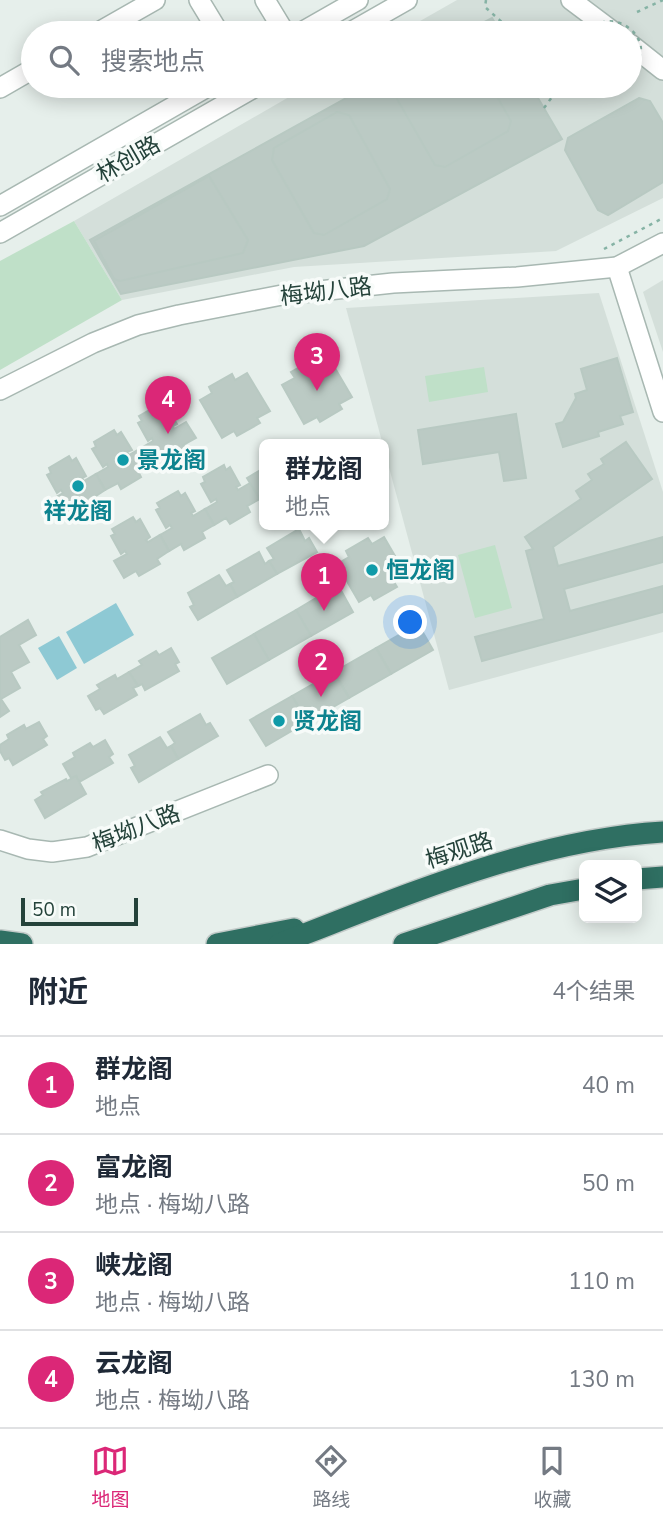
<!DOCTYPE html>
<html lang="zh">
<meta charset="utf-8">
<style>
body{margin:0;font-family:"Nunito Sans","Noto Sans SC",sans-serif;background:#f6f6f7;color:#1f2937}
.controls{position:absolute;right:21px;bottom:21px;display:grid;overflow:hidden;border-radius:10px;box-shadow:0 4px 18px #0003}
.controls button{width:63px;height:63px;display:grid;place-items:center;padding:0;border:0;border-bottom:2px solid #e0e1e3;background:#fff;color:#1f2937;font:35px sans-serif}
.scale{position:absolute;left:21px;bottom:18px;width:117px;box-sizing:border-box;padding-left:7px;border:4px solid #24423a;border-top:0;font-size:19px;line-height:24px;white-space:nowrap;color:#24423a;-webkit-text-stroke:5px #f7fbf9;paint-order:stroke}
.you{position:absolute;left:411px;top:623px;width:24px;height:24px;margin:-18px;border:5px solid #fff;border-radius:50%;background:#1a73e8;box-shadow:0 0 0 10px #1a73e833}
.badge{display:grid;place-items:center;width:46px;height:46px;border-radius:50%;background:#db2777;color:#fff;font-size:23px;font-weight:700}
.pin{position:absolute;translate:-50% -58px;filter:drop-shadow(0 2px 4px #0008)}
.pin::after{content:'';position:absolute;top:37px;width:24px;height:21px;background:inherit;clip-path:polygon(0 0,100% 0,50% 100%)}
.popup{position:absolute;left:259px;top:439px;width:130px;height:91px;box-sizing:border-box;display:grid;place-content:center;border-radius:10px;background:#fff;filter:drop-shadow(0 2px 5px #0005);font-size:23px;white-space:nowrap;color:#747a83}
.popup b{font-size:26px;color:#1f2937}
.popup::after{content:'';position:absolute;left:50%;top:100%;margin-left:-14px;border:14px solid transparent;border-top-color:#fff}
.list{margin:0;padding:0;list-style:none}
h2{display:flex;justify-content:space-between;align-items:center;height:91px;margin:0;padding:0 28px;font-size:30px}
h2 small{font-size:23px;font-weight:400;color:#747a83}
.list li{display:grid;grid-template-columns:46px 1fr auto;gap:21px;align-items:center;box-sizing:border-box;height:98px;padding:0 28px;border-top:2px solid #e0e1e3}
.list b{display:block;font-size:26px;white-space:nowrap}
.list p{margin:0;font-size:23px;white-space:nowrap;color:#747a83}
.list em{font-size:23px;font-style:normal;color:#747a83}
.icon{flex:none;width:38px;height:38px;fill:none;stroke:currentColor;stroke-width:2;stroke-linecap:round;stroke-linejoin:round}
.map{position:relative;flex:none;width:663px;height:944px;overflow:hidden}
.search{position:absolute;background:#fff;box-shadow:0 4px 18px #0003;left:21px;right:21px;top:21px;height:77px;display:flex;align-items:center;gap:18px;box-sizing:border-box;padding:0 24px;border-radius:38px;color:#747a83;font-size:26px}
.sheet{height:483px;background:#fff}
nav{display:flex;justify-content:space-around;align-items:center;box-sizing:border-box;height:98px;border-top:2px solid #e0e1e3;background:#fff;font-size:19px;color:#747a83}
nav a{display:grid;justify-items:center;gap:4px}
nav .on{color:#db2777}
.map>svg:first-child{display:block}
</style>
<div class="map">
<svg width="663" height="944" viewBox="0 0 663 944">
<rect width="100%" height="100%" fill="#e6efeb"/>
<!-- built -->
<g fill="#d4dfda">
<polygon points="457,0 663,0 663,198 556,251 294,267 122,300 74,221 308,86 630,86 630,33 399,33"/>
<polygon points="663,280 663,352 643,292"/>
<polygon points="599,293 663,492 663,632 449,690 346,308"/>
</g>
<!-- green -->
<g fill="#bfe0c8">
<polygon points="74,221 122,300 0,370 0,261"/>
<polygon points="484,367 488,392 429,402 425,376"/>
<polygon points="495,545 512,608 475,618 458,555"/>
</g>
<!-- water -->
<g fill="#8ec9d4">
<polygon points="116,603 134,635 84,664 66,632"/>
<polygon points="59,636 77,668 57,680 38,648"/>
</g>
<!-- building -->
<g fill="#bbcac4" stroke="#b8c9c2" stroke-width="2">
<polygon points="492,18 501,33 463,33"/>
<polygon points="368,86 531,86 562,139 364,246 121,294 90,240"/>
<polygon points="394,86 491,86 511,121 508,131 445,167 435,165 393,92"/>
<polygon points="639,98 650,101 663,123 663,182 608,215 598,210 565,150 568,138"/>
<polygon points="337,112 349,115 390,189 387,199 324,235 314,233 272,160 274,148"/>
<polygon points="209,176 248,240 243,253 120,281 114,279 94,241"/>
<polygon points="329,358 352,397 339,404 342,409 320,422 317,417 304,424 282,385 295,378 291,372 314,359 317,365"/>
<polygon points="617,358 633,412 620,416 623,424 598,432 599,436 563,447 556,424 563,422 576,398 575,394 587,390 581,369"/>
<polygon points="247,373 270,411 257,418 260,423 237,436 234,431 222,438 200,400 212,393 209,387 232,374 235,380"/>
<polygon points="160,404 162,409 166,406 177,424 173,426 174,429 186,422 196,438 183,445 187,450 166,463 163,457 151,464 141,448 153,441 152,438 148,441 138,423 142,421 139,416"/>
<polygon points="516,414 526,478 504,481 499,452 423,464 418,430"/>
<polygon points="114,430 117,435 121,432 132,450 127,452 129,455 141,448 151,464 138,471 141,477 121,489 118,483 105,490 96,474 108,467 107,464 103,467 92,449 96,447 94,442"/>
<polygon points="626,442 652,479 553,547 558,566 663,537 663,562 564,589 570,611 663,586 663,612 482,661 475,637 544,619 526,551 533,549 525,537 581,499 576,491 592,480 588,474 604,464 601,459"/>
<polygon points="69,456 72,461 76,458 86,476 82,478 84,481 96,474 105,490 93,498 96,503 76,515 72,509 60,516 51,500 63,493 61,490 57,493 47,475 51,473 49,468"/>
<polygon points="224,465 226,470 230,467 240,485 236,487 238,490 250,483 260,499 247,506 250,512 230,524 226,518 214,525 205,509 217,502 216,499 211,502 201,484 205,482 203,477"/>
<polygon points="264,468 264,496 260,499 247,478"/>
<polygon points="178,491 181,496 185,493 195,511 191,513 193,516 205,509 214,525 202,532 205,538 184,550 181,544 169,551 160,535 172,528 170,525 166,528 156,510 160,508 157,503"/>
<polygon points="133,517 136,522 140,519 150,537 146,540 148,542 160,535 169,551 157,559 160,564 139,576 136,571 124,578 114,561 127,554 125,551 121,554 111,536 115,534 112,529"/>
<polygon points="299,529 305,541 309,538 317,552 277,574 269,561 274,559 267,548"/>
<polygon points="384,537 406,575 394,582 397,587 374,600 371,595 359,602 337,564 349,557 346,551 368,538 372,544"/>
<polygon points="259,552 265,564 269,561 277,574 237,597 230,584 234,582 227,570"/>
<polygon points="219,575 226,586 230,584 237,597 198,620 190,607 194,605 188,593"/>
<polygon points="338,585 353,612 311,636 296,610"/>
<polygon points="296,610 311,636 269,660 254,634"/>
<polygon points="28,620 36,635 19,645 29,662 11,672 20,688 1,699 9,711 0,717 0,637"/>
<polygon points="418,624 433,650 391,674 376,648"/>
<polygon points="254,634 269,660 227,684 212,658"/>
<polygon points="171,648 179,662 175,664 179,671 145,690 142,684 138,686 129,672 142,665 139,661 156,651 159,655"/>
<polygon points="376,648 391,674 349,698 334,672"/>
<polygon points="129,672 138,686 133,688 137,695 104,714 100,708 96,710 88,696 100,689 97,685 115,675 117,679"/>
<polygon points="334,672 349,698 307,722 292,696"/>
<polygon points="292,696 307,722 266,746 250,720"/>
<polygon points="200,714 206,725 210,723 218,736 178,759 171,746 175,743 168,732"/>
<polygon points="39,722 47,736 43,739 47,745 13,765 9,758 5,760 0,751 0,745 9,739 7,735 24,725 26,729"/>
<polygon points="160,737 167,748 171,746 178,759 139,782 131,768 135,766 129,755"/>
<polygon points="105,740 113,754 109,757 113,763 79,782 76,776 71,778 63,764 75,757 73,753 90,743 93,747"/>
<polygon points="76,776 86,794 45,818 35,800 43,795 41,792 66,779 67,781"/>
</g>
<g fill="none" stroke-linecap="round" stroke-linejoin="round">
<!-- minor casing -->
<g stroke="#a8b8b2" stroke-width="22">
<g id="minor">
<polyline points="199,0 219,33"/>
<polyline points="265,0 285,33"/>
<polyline points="571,0 615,33"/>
<polyline points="97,33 155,0"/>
<polyline points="300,33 358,0"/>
<polyline points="349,33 407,0"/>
<polyline points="630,44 663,70"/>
<polyline points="0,88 33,69"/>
<polyline points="0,206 209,86"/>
<polyline points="0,233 257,86"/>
<polyline points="617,267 663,412"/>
<polyline points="0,390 93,343 138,325 179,315 282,295 393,283 517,277 617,267 663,243"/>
<polyline points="0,840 28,849 52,852 87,847 268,775"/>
</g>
</g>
<!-- highway casing -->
<g stroke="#c2cac8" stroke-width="24">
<g id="highway">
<polyline points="637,879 663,877"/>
<polyline points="0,941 22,944"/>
<polyline points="217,944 294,929"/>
<path d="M279,944c123,-47 251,-104 384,-112"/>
<polyline points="404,944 550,895 584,889"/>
</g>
</g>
<!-- path -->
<g stroke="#86b3a5" stroke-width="2.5" stroke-dasharray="3.5 5" stroke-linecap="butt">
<polyline points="486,0 485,7 514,33"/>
<polyline points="637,12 663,0"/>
<polyline points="544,108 560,86"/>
<polyline points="604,249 663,218"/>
</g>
<!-- minor -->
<use href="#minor" stroke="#fff" stroke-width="19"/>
<!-- highway -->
<use href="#highway" stroke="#2f6f62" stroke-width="21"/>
<!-- path-bridge -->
<path stroke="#86b3a5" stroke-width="2.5" stroke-dasharray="3.5 5" stroke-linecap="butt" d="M588,33c25,-33 75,12 42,35"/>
</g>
<!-- markers -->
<g fill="#0f9aa8" stroke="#f7fbf9" stroke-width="2.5">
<circle cx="123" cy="460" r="7"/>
<circle cx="78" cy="486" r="7"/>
<circle cx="372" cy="570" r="7"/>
<circle cx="279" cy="721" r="7"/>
</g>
<g text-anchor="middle" stroke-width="7" stroke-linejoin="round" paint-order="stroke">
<!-- street labels -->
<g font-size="23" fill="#24423a" stroke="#f7fbf9">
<text transform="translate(128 159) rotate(-30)" y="8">林创路</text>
<text transform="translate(326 291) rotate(-7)" y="8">梅坳八路</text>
<text transform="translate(136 828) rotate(-21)" y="8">梅坳八路</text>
<text transform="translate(459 850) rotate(-18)" y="8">梅观路</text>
</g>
<!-- culture labels -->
<g font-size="23" font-weight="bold" fill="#0d838f" stroke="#f7fbf9" text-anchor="start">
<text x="137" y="468">景龙阁</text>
<text x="78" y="519" text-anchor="middle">祥龙阁</text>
<text x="386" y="578">恒龙阁</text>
<text x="293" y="729">贤龙阁</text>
</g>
</g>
</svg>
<div class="controls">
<button><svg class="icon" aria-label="layers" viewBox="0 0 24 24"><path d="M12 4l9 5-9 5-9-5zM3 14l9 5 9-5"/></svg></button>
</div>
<div class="scale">50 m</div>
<div class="you"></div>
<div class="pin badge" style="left:324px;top:611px">1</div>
<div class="popup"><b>群龙阁</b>地点</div>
<div class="pin badge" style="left:321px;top:697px">2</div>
<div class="pin badge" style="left:317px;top:391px">3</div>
<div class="pin badge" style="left:168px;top:434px">4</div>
<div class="search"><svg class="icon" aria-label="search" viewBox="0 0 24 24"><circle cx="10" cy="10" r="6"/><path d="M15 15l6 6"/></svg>搜索地点</div>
</div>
<section class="sheet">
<h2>附近<small>4个结果</small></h2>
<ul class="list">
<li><span class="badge">1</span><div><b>群龙阁</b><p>地点</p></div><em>40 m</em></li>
<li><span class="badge">2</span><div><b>富龙阁</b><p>地点 · 梅坳八路</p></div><em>50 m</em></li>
<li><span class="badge">3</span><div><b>峡龙阁</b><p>地点 · 梅坳八路</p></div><em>110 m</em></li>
<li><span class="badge">4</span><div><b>云龙阁</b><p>地点 · 梅坳八路</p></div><em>130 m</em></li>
</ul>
</section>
<nav>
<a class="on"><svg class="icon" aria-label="map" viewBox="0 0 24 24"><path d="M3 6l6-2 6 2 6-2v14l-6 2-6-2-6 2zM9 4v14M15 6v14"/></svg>地图</a>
<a><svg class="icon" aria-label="directions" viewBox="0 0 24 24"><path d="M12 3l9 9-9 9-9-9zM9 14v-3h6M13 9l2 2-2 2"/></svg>路线</a>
<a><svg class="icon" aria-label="saved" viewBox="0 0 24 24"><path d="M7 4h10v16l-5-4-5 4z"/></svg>收藏</a>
</nav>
